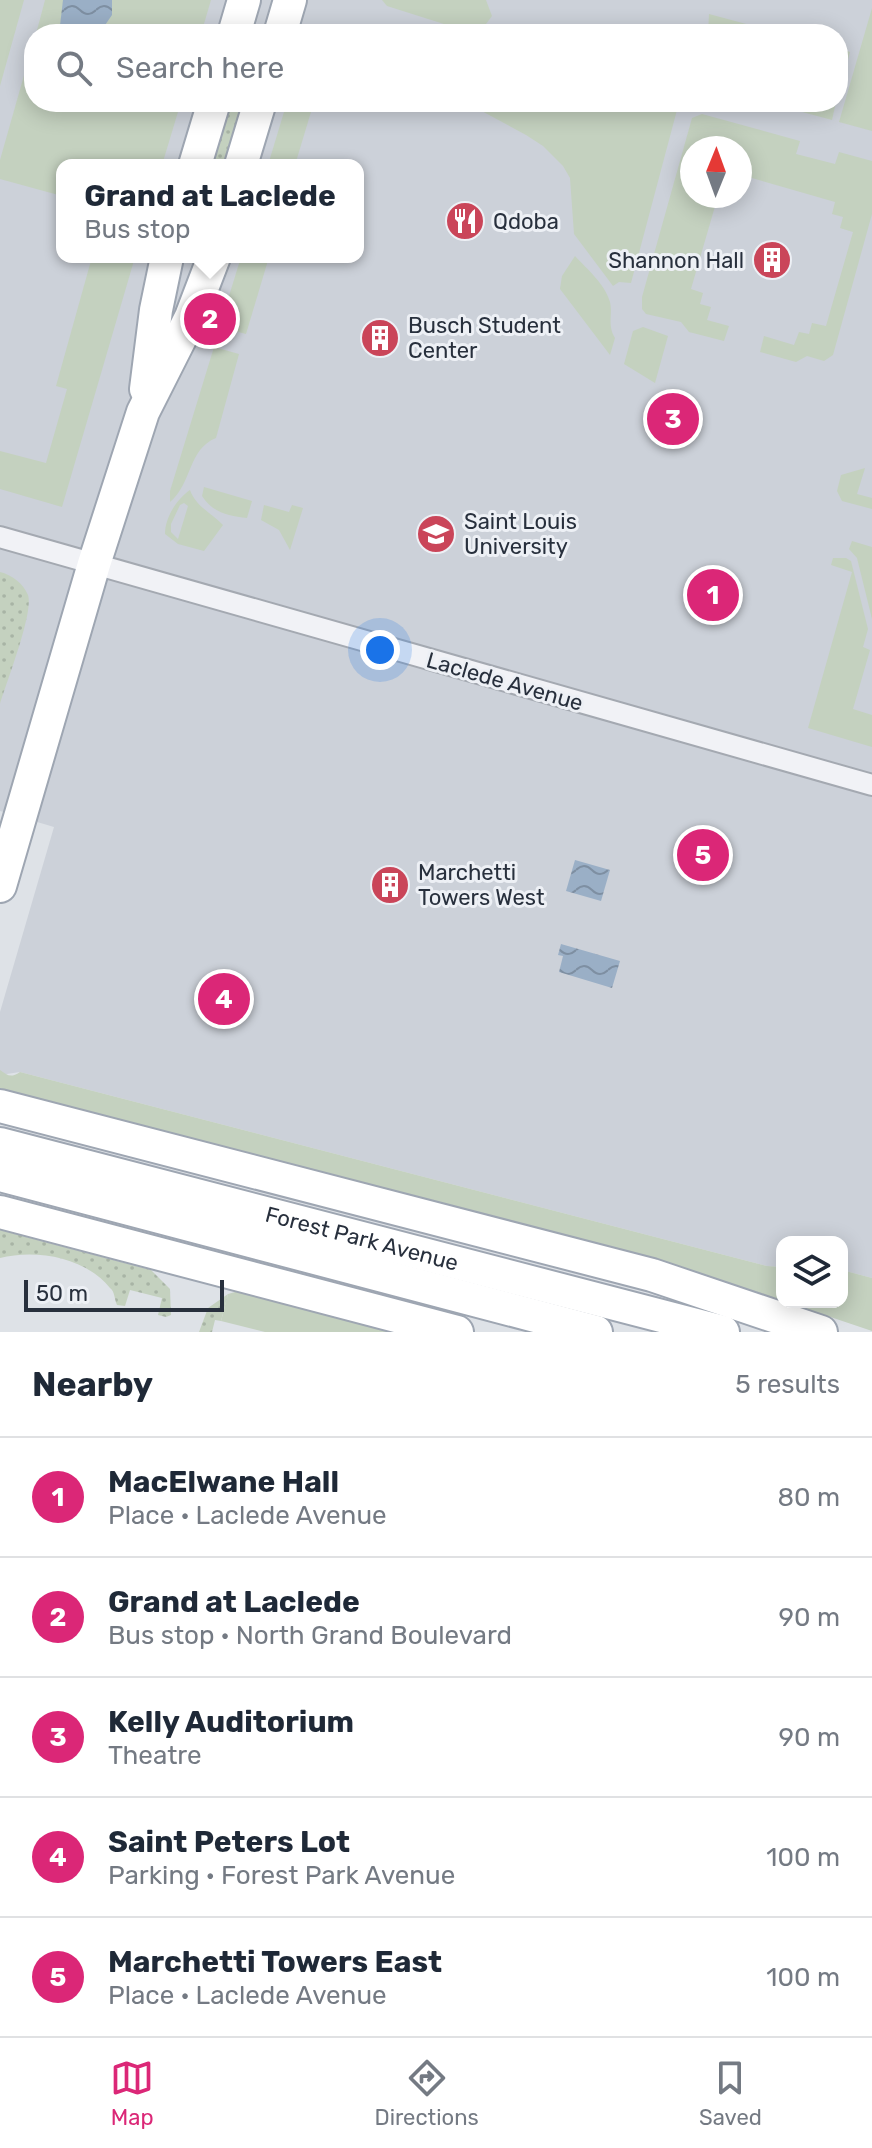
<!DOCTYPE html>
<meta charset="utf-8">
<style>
body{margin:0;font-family:Rubik,sans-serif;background:#f2f2f3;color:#1f2937}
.controls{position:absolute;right:24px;bottom:24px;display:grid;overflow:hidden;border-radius:16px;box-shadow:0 4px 20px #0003}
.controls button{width:72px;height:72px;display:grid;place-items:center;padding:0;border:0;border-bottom:2px solid #e0e1e3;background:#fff;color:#1f2937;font:40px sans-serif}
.compass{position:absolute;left:680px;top:136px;width:72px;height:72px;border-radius:50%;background:#fff;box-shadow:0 4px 20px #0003;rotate:1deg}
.scale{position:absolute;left:24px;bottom:20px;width:200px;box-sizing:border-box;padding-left:8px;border:4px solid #28303d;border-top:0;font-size:22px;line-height:28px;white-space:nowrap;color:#28303d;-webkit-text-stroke:6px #edf0f5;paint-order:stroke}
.you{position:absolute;left:380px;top:650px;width:28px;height:28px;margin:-20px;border:6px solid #fff;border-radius:50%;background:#1a73e8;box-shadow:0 0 0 12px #1a73e833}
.badge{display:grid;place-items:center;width:52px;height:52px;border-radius:50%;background:#db2777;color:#fff;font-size:26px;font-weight:700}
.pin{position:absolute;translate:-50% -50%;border:4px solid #fff;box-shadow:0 2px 8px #0006}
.popup{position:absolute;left:56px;top:159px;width:308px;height:104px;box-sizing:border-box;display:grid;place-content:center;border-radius:16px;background:#fff;filter:drop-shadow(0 2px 6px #0005);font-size:26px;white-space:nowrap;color:#747a83}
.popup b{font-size:30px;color:#1f2937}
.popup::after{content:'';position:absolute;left:50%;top:100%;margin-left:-16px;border:16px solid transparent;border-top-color:#fff}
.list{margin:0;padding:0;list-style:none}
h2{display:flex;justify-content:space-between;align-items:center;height:104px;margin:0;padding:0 32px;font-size:34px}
h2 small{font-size:26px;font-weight:400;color:#747a83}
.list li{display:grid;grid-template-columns:52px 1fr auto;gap:24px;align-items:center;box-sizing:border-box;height:120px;padding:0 32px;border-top:2px solid #e0e1e3}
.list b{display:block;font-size:30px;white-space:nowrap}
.list p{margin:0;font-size:26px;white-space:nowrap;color:#747a83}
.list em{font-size:26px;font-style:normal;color:#747a83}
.icon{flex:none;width:44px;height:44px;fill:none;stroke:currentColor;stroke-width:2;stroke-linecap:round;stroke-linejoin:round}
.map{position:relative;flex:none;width:872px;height:1332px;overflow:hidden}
.search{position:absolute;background:#fff;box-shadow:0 4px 20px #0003;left:24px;right:24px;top:24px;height:88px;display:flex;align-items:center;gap:20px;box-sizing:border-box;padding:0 28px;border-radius:32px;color:#747a83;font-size:30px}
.sheet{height:704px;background:#fff}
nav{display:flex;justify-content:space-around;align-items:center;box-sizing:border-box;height:112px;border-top:2px solid #e0e1e3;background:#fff;font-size:22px;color:#747a83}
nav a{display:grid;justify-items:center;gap:4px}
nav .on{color:#db2777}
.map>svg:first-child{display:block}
</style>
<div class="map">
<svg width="872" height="1332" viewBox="0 0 872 1332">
<defs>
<pattern id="garden-dots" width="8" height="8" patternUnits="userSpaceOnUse" patternTransform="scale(2)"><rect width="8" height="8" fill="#c4d1bf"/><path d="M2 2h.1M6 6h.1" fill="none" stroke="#a8b4a5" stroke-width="1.8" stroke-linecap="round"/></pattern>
<pattern id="water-waves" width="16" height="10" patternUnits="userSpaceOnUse" patternTransform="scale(2)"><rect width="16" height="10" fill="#9aafc6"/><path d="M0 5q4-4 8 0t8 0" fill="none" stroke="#7e8fa2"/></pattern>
</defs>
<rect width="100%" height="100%" fill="#dee2e7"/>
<!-- built -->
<path fill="#ccd1d9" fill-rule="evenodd" d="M0,0h872v1278l-30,-8v-28h-60v25l-15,-1 -747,-194 -20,3v-63l54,-185 -54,-16zM34,34h804v68h-804zM692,148h48v48h-48zM62,165h296v92h-296z"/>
<!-- grass -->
<g fill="#c4d1bf" fill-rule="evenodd">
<polygon points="0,0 24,0 0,86"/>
<polygon points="45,0 211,0 201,34 36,34"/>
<polygon points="382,0 486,0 492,16 486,24 466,31 387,6"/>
<polygon points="872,8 872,131 839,122"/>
<polygon points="709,14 784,34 708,34"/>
<polygon points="34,40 34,102 181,102 162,165 62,165 62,196 0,179 0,160"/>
<polygon points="838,48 850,52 838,96"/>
<polygon points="287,102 314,102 295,165 268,165"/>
<polygon points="473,102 658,102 672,106 677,110 631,283 619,282 613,286 574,234 570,178 563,166 543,146 526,135 478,109"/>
<polygon points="765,102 836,102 832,120"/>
<polygon points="702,114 800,141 796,154 835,164 839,152 872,161 872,214 833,355 824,361 807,356 796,362 760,352 764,336 794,345 799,332 809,334 812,323 826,326 853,232 840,228 843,217 832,214 835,202 745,176 740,189 740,148 692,148 692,196 718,196 691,289 703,293 700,304 711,307 707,320 729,326 724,341 689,332 681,322 646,314 642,309 642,297 692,118"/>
<path d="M575,256c12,13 30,28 35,46 3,12 -3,23 5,36l-5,17 -50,-66 2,-13z"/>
<polygon points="92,257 135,257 62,507 0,489 0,451 46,463 67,389 56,386"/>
<polygon points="241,257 269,257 246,334 227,329 221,322"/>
<polygon points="643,327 668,336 655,383 624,364 633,331"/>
<path d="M214,347l25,7 -23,84c-28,11 -24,46 -46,64v-11z"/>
<polygon points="865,468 857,494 872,498 872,509 842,501 837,491 841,475"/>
<path d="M204,487l48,14 -5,17c-18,-2 -34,-5 -45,-22z"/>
<path d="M190,490c6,17 22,23 33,35l-19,26 -26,-7 -13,-10c0,-17 12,-35 25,-44zM184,503l4,3 -10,33 -7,-7v-8l9,-19z"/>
<polygon points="264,505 289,512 292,505 303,508 290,550 279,530 261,520"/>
<polygon points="852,541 872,547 872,619 857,558 849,549"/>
<polygon points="833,558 846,558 851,561 868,629 863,647 870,650 853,709 872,715 872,747 808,728 852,572 831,565"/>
<path d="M0,1070c8,6 11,8 20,2l747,194 15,1v34l-765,-205 -17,-8z"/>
<polygon points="842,1270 872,1278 872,1331 786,1302 842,1302"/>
<polygon points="235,1292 243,1292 398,1332 265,1332 221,1321 228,1294"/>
</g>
<!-- garden -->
<g fill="url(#garden-dots)">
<polygon points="227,102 245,102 226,165 209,165"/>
<path d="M0,572c12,3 23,11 28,23 6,17 -22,89 -28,109z"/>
<path d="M0,1230l151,40 19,19 1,26 -5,2 -8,-2 4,-17 -32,-8 -5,16 -8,-1c-3,-7 -2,-13 -7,-17 -25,-31 -74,-39 -110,-30z"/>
<polygon points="228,1294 221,1321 215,1320 212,1332 199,1332 208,1308"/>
</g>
<!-- water -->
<g fill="url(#water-waves)">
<polygon points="63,0 112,0 112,15 99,34 59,34"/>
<polygon points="575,860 610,870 601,901 566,891"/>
<polygon points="561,944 620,961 612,988 559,972 563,956 558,955"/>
</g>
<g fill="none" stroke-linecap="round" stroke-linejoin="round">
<!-- street casing -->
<g stroke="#a4a9b1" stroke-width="24">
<polyline id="street" points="0,537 872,785"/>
</g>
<!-- primary casing -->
<g stroke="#9ea6b2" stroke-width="36">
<g id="primary">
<polyline points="234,34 244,0"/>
<polyline points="280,34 290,0"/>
<polyline points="195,165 214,102"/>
<polyline points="241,165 260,102"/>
<polyline points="146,389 156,310 167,257"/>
<polyline points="0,886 94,564 143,412 191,317 214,257"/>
<polyline points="0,1106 652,1275 821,1332"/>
<path id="s1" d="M0,1144l723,188"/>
<polyline points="0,1175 596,1332"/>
<polyline points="0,1212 457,1332"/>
</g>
</g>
<!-- street -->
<use href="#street" stroke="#f1f2f6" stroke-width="20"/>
<!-- primary -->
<use href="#primary" stroke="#fff" stroke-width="32"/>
</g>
<!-- icons -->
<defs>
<g id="restaurant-disc" transform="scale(2)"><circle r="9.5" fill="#ca4559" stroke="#edf0f5"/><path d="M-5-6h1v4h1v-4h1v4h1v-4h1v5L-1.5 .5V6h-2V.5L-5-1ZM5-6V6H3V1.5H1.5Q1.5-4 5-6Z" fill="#fff"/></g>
<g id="building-disc" transform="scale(2)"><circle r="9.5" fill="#ca4559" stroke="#edf0f5"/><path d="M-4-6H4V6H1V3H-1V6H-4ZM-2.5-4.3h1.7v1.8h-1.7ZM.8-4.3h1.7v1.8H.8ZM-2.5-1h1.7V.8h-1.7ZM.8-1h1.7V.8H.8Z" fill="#fff"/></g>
<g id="university-disc" transform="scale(2)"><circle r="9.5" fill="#ca4559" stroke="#edf0f5"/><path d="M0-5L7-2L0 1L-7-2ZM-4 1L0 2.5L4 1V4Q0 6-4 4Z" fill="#fff"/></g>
</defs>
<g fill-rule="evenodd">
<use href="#restaurant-disc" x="465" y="221"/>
<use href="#building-disc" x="772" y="260"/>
<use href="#building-disc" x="380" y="338"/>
<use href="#university-disc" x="436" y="534"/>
<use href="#building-disc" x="390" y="885"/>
</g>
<g text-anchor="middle" stroke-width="6" stroke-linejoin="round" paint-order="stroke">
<!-- poi labels -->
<g font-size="22" fill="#28303d" stroke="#edf0f5" text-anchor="start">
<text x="493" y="229">Qdoba</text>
<text x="744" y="268" text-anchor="end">Shannon Hall</text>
<text x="408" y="333">Busch Student<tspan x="408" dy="25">Center</tspan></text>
<text x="464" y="529">Saint Louis<tspan x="464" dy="25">University</tspan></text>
<text x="418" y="880">Marchetti<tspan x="418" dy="25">Towers West</tspan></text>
</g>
<!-- street labels -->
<g font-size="22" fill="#28303d" stroke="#edf0f5">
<text transform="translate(505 681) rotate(16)" y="8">Laclede Avenue</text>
<text dy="8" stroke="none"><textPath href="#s1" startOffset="374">Forest Park Avenue</textPath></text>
</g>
</g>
</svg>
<div class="controls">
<button><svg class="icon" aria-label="layers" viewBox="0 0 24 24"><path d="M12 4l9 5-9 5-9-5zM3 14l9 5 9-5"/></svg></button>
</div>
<svg class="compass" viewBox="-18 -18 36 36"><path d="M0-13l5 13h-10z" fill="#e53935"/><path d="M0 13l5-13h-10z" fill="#747a83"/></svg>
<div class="scale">50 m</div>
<div class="you"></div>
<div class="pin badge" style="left:713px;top:595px">1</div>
<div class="pin badge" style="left:210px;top:319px">2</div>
<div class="popup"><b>Grand at Laclede</b>Bus stop</div>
<div class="pin badge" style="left:673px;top:419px">3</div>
<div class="pin badge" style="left:224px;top:999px">4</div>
<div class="pin badge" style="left:703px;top:855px">5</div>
<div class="search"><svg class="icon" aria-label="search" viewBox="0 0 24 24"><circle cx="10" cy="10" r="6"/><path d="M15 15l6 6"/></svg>Search here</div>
</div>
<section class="sheet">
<h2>Nearby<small>5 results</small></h2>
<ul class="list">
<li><span class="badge">1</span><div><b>MacElwane Hall</b><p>Place · Laclede Avenue</p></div><em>80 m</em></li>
<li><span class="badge">2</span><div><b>Grand at Laclede</b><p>Bus stop · North Grand Boulevard</p></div><em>90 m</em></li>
<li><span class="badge">3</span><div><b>Kelly Auditorium</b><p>Theatre</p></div><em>90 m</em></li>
<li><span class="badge">4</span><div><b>Saint Peters Lot</b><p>Parking · Forest Park Avenue</p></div><em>100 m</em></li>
<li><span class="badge">5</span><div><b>Marchetti Towers East</b><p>Place · Laclede Avenue</p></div><em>100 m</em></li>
</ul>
</section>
<nav>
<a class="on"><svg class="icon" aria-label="map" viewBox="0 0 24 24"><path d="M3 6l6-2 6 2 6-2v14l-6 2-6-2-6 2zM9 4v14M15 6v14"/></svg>Map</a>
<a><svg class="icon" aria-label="directions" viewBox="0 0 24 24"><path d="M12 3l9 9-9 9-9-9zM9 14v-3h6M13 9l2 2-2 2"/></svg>Directions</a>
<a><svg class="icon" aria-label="saved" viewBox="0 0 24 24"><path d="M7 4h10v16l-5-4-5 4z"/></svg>Saved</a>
</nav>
